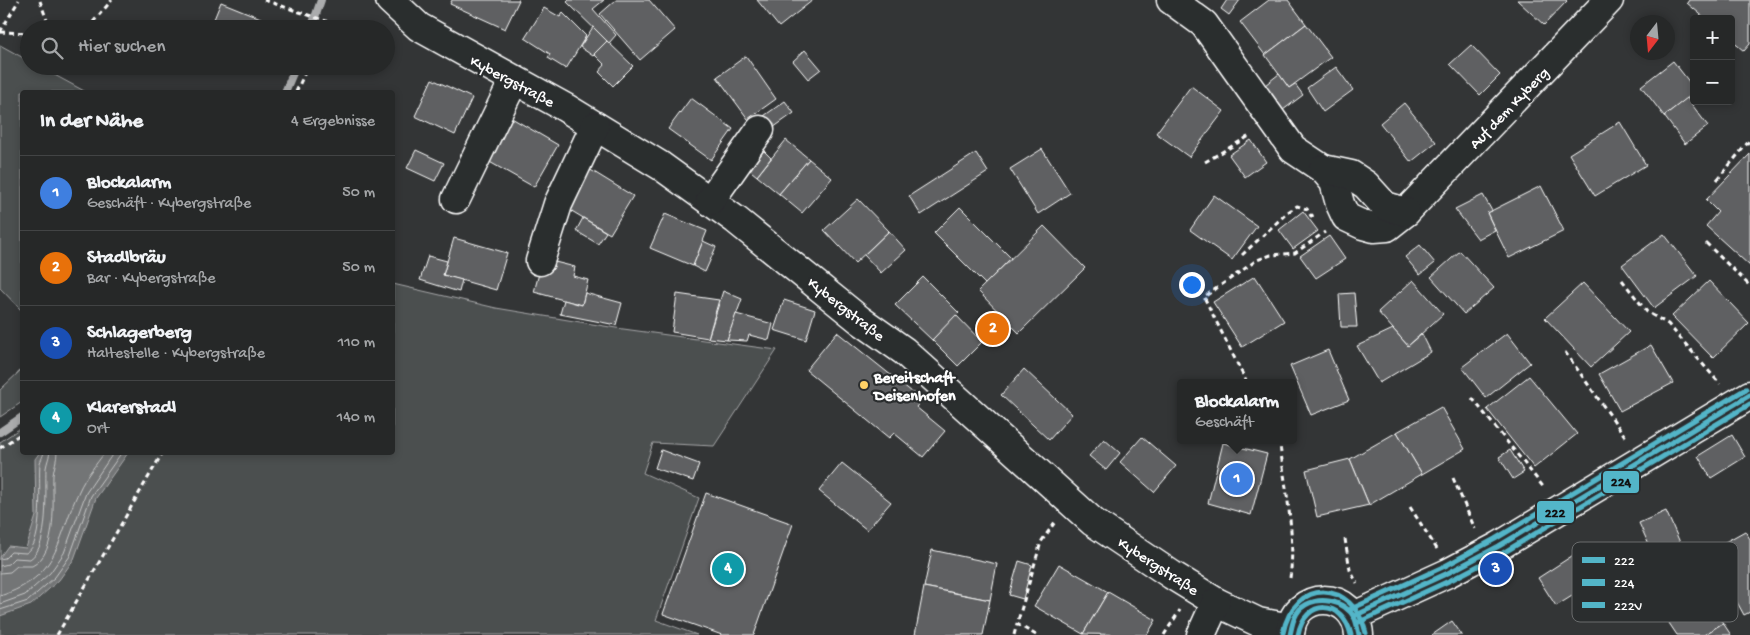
<!DOCTYPE html>
<html lang="de">
<meta charset="utf-8">
<style>
body{margin:0;font-family:"Gochi Hand",sans-serif;background:#2e3030;color:#f1f3f6}
.controls{position:absolute;right:15px;top:15px;display:grid;overflow:hidden;border-radius:5px;box-shadow:0 2px 8px #0003}
.controls button{width:45px;height:45px;display:grid;place-items:center;padding:0;border:0;border-bottom:1px solid #424445;background:#262828;color:#f1f3f6;font:25px sans-serif}
.compass{position:absolute;left:1630px;top:15px;width:45px;height:45px;border-radius:50%;background:#262828;box-shadow:0 2px 8px #0003;rotate:196deg}
.you{position:absolute;left:1191px;top:284px;width:18px;height:18px;margin:-12px;border:4px solid #fff;border-radius:50%;background:#1a73e8;box-shadow:0 0 0 8px #1a73e833}
.badge{display:grid;place-items:center;width:32px;height:32px;border-radius:50%;background:#1a73e8;color:#fff;font-size:16px;font-weight:700}
.pin{position:absolute;translate:-50% -50%;border:2px solid #fff;box-shadow:0 1px 5px #0006}
.popup{position:absolute;left:1177px;top:379px;width:120px;height:65px;box-sizing:border-box;display:grid;place-content:center;border-radius:5px;background:#262828;filter:drop-shadow(0 1px 4px #0005);font-size:16px;white-space:nowrap;color:#a4a6a8}
.popup b{font-size:19px;color:#f1f3f6}
.popup::after{content:'';position:absolute;left:50%;top:100%;margin-left:-10px;border:10px solid transparent;border-top-color:#262828}
.list{margin:0;padding:0;list-style:none}
h2{display:flex;justify-content:space-between;align-items:center;height:65px;margin:0;padding:0 20px;font-size:21px}
h2 small{font-size:16px;font-weight:400;color:#a4a6a8}
.list li{display:grid;grid-template-columns:32px 1fr auto;gap:15px;align-items:center;box-sizing:border-box;height:75px;padding:0 20px;border-top:1px solid #424445}
.list b{display:block;font-size:19px;white-space:nowrap}
.list p{margin:0;font-size:16px;white-space:nowrap;color:#a4a6a8}
.list em{font-size:16px;font-style:normal;color:#a4a6a8}
.icon{flex:none;width:28px;height:28px;fill:none;stroke:currentColor;stroke-width:2;stroke-linecap:round;stroke-linejoin:round}
.map{position:relative;flex:none;width:1750px;height:635px;overflow:hidden}
.search{position:absolute;background:#262828;box-shadow:0 2px 8px #0003;left:20px;top:20px;width:375px;height:55px;display:flex;align-items:center;gap:12px;box-sizing:border-box;padding:0 18px;border-radius:28px;color:#a4a6a8;font-size:19px}
.panel{position:absolute;background:#262828;box-shadow:0 2px 8px #0003;left:20px;top:90px;width:375px;height:365px;border-radius:5px}
.map>svg:first-child{display:block}
</style>
<div class="map">
<svg width="1750" height="635" viewBox="0 0 1750 635">
<rect width="100%" height="100%" fill="#333536"/>
<filter id="ink" filterUnits="userSpaceOnUse"><feTurbulence type="fractalNoise" baseFrequency=".02" numOctaves="2"/><feDisplacementMap in="SourceGraphic" scale="10" xChannelSelector="R" yChannelSelector="G"/><feConvolveMatrix kernelMatrix="1 2 1 2 8 2 1 2 1" color-interpolation-filters="sRGB"/></filter>
<g filter="url(#ink)">
<!-- green -->
<g fill="#4c4f50" stroke="#a6a7a8">
<polygon points="0,45 29,61 29,66 38,66 86,92 22,92 22,311 0,288"/>
<polygon points="393,284 496,308 616,328 777,350 714,446 653,443 643,473 699,498 656,620 697,635 0,635 0,442 22,427 22,452 392,452"/>
<polygon points="22,369 22,402 0,417 0,390"/>
</g>
<!-- water -->
<polygon fill="#737576" stroke="#abacad" points="40,452 128,453 96,498 74,559 59,580 31,605 0,616 0,557 8,546 26,548 36,516 35,459"/>
<g fill="none" stroke-linecap="round" stroke-linejoin="round">
<!-- shore -->
<g stroke="#c7c8c8" stroke-width="1">
<path d="M0,559l5,-1 6,-6 15,1c19,-9 12,-71 14,-90 1,-4 3,-6 4,-11"/>
<path d="M0,566l8,-2 6,-6 16,1c20,-12 15,-70 16,-91 1,-6 3,-10 4,-16"/>
<path d="M0,573l10,-1 7,-6h15c27,-13 20,-67 21,-91 1,-8 4,-15 4,-23"/>
<path d="M0,596c61,-20 56,-56 79,-105 6,-14 17,-26 26,-39"/>
<polyline points="0,604 25,595 50,573 64,553 86,493 114,452"/>
<polyline points="0,610 28,601 55,577 70,556 91,496 122,452"/>
</g>
<!-- stream -->
<g stroke="#abacad" stroke-width="8">
<polyline points="311,29 321,0"/>
<polyline points="285,92 296,66"/>
<polyline points="0,432 22,417"/>
</g>
</g>
<!-- building -->
<g fill="#5f6162" stroke="#fff">
<polygon points="452,0 519,0 505,29 450,4"/>
<polygon points="569,0 604,0 593,9 616,35 609,43 567,2"/>
<polygon points="616,0 649,0 675,30 640,60 600,14"/>
<polygon points="757,0 813,0 779,27"/>
<polygon points="1227,0 1240,0 1229,15 1221,9"/>
<polygon points="1269,0 1288,0 1306,24 1265,55 1240,22"/>
<polygon points="1517,0 1566,0 1567,1 1544,25"/>
<polygon points="1689,0 1750,0 1750,44 1744,51 1731,40 1731,19 1706,19 1687,3"/>
<polygon points="221,2 283,27 282,29 210,29"/>
<polygon points="544,8 560,17 563,13 586,36 566,69 548,58 550,54 525,38"/>
<polygon points="1306,24 1331,57 1289,88 1265,55"/>
<polygon points="593,27 607,41 593,56 580,47"/>
<polygon points="607,41 633,66 613,86 599,72 605,65 594,54"/>
<polygon points="1471,45 1500,75 1480,95 1450,64"/>
<polygon points="805,50 821,69 808,79 793,61"/>
<polygon points="746,56 776,99 748,119 717,77"/>
<polygon points="1673,61 1694,88 1694,93 1664,116 1641,86"/>
<polygon points="1336,67 1353,90 1323,112 1307,88"/>
<polygon points="1279,74 1289,88 1295,84 1303,95 1283,110 1265,85"/>
<polygon points="432,79 472,98 455,135 415,116"/>
<polygon points="1191,86 1224,111 1189,157 1156,133"/>
<polygon points="691,98 733,129 711,160 668,129"/>
<polygon points="1687,98 1708,126 1685,144 1664,116"/>
<polygon points="785,101 794,113 770,130 761,118"/>
<polygon points="1404,103 1436,142 1411,162 1380,123"/>
<polygon points="510,117 558,145 534,187 486,160"/>
<polygon points="1620,122 1646,165 1595,196 1569,154"/>
<polygon points="786,140 809,159 779,194 757,176"/>
<polygon points="1251,140 1266,162 1245,177 1229,155"/>
<polygon points="762,149 771,158 757,176 746,167"/>
<polygon points="1042,149 1070,193 1038,214 1010,169"/>
<polygon points="416,150 444,163 435,181 407,168"/>
<polygon points="976,153 988,172 921,215 909,196"/>
<polygon points="1750,154 1750,266 1706,226 1718,212 1706,200"/>
<polygon points="809,159 832,178 802,213 779,194"/>
<polygon points="589,169 633,196 610,234 565,207"/>
<polygon points="1541,186 1564,231 1509,258 1487,213"/>
<polygon points="1214,195 1257,226 1232,260 1190,230"/>
<polygon points="1483,195 1492,211 1487,213 1495,230 1478,239 1455,209"/>
<polygon points="858,199 889,231 855,263 824,230"/>
<polygon points="960,207 1011,258 985,284 934,233"/>
<polygon points="1303,211 1318,231 1293,249 1279,230"/>
<polygon points="665,214 707,231 693,266 650,248"/>
<polygon points="583,218 606,232 598,244 576,231"/>
<polygon points="1044,226 1085,268 1019,333 978,291"/>
<polygon points="889,231 906,250 881,273 864,255"/>
<polygon points="1664,234 1697,276 1654,308 1622,265"/>
<polygon points="1329,236 1345,259 1316,278 1300,256"/>
<polygon points="454,238 507,253 496,290 443,275"/>
<polygon points="703,241 716,247 705,272 693,266"/>
<polygon points="1420,245 1435,263 1420,275 1405,257"/>
<polygon points="1460,251 1494,288 1464,314 1431,277"/>
<polygon points="428,256 447,261 443,275 462,280 459,292 420,280"/>
<polygon points="555,262 575,267 573,276 588,280 582,305 534,292 541,266 553,270"/>
<polygon points="1255,276 1284,321 1242,347 1213,302"/>
<polygon points="923,277 959,313 932,340 895,305"/>
<polygon points="1413,280 1443,314 1408,346 1378,312"/>
<polygon points="1709,281 1749,323 1713,358 1672,316"/>
<polygon points="1583,283 1629,332 1591,367 1545,318"/>
<polygon points="723,291 742,299 727,340 708,338"/>
<polygon points="585,293 622,303 616,325 560,314 564,300 582,305"/>
<polygon points="1354,293 1357,327 1341,327 1339,294"/>
<polygon points="677,294 719,300 708,338 672,332"/>
<polygon points="784,300 815,310 806,340 774,330"/>
<polygon points="736,314 773,324 769,340 749,335 747,341 727,340"/>
<polygon points="956,315 982,342 958,366 932,340"/>
<polygon points="1393,329 1408,346 1422,334 1431,352 1379,383 1357,346"/>
<polygon points="837,332 922,400 916,407 945,431 923,457 894,433 889,438 806,370"/>
<polygon points="1507,333 1530,363 1486,398 1462,367"/>
<polygon points="1651,345 1673,383 1620,411 1599,374"/>
<polygon points="1328,350 1349,400 1311,415 1290,366"/>
<polygon points="1024,369 1072,414 1049,440 1001,395"/>
<polygon points="1529,376 1577,434 1534,468 1487,409"/>
<polygon points="1441,407 1465,449 1422,474 1397,432"/>
<polygon points="1397,432 1422,474 1369,505 1350,459"/>
<polygon points="1732,435 1745,457 1711,478 1698,456"/>
<polygon points="1142,437 1176,466 1154,492 1120,462"/>
<polygon points="1104,439 1120,453 1106,470 1089,456"/>
<polygon points="1223,443 1267,454 1251,515 1208,503"/>
<polygon points="661,450 699,464 693,481 655,468"/>
<polygon points="1510,450 1524,472 1513,479 1499,457"/>
<polygon points="1350,459 1369,505 1317,517 1306,470"/>
<polygon points="842,463 891,502 867,530 819,491"/>
<polygon points="706,493 793,524 754,635 722,635 663,614"/>
<polygon points="1666,511 1682,547 1655,558 1639,523"/>
<polygon points="1745,531 1750,539 1750,612 1744,615 1709,551"/>
<polygon points="932,550 997,564 990,600 924,587"/>
<polygon points="1578,552 1596,581 1556,606 1538,578"/>
<polygon points="1019,561 1032,565 1023,599 1009,595"/>
<polygon points="1059,564 1108,592 1083,634 1034,606"/>
<polygon points="924,587 990,600 983,635 915,635"/>
<polygon points="1108,592 1156,620 1147,635 1083,634"/>
<polygon points="1708,598 1723,623 1704,635 1677,635 1669,623"/>
<polygon points="1452,621 1462,635 1432,635"/>
<polygon points="1723,623 1731,635 1704,635"/>
</g>
<g fill="none" stroke-linecap="round" stroke-linejoin="round">
<!-- minor casing -->
<g stroke="#fff" stroke-width="31">
<g id="minor">
<polyline points="390,0 419,27 566,108 661,166 736,220 860,320 904,351 1093,522 1172,575 1216,602 1258,622 1291,628"/>
<polyline points="1171,0 1204,24 1293,149 1323,169 1334,182 1340,204 1346,217 1363,225 1374,228 1387,227 1406,212 1609,0"/>
<polyline points="1323,169 1351,175 1366,185 1385,206 1406,212"/>
<polyline points="456,199 514,80"/>
<polyline points="710,201 760,130"/>
<polyline points="540,261 558,204 595,126"/>
<polyline points="1354,616 1448,573 1499,546 1750,395"/>
<polyline points="1201,635 1216,602"/>
<path d="M1290,635c1,-46 66,-47 69,0"/>
</g>
</g>
<!-- path -->
<g stroke="#fff" stroke-width="3" stroke-dasharray="5 4" stroke-linecap="butt">
<polyline points="264,0 326,21 323,29"/>
<polyline points="40,1 50,29"/>
<polyline points="87,29 112,0"/>
<polyline points="0,32 19,0"/>
<polyline points="0,32 29,33"/>
<polyline points="296,92 308,66"/>
<polyline points="1205,162 1251,135"/>
<polyline points="1717,180 1750,140"/>
<polyline points="1706,243 1750,286"/>
<polyline points="1242,255 1288,212 1297,206 1307,209 1311,216 1316,214"/>
<polyline points="1622,280 1647,312 1668,324 1720,384"/>
<polyline points="1565,352 1627,439"/>
<polyline points="1247,383 1204,297 1257,260 1271,255 1295,253 1325,232"/>
<polyline points="1472,398 1545,489"/>
<path d="M1277,440l3,5c5,43 16,89 10,133"/>
<polyline points="0,448 22,433"/>
<polyline points="1453,478 1475,529"/>
<polyline points="1410,507 1437,549"/>
<polyline points="1345,539 1350,570 1357,583"/>
<polyline points="57,635 163,452"/>
<polyline points="1014,635 1017,624"/>
<polyline points="1036,635 1017,624 1041,542 1055,522"/>
<polyline points="1164,635 1180,610"/>
</g>
<!-- minor -->
<use href="#minor" stroke="#2a2d2e" stroke-width="28"/>
<!-- bus-1 casing -->
<g stroke="#2a2d2e" stroke-width="9">
<g id="bus-1">
<polyline points="1354,616 1448,573 1499,546 1750,395"/>
<path d="M1290,635c2,-9 3,-18 10,-26 16,-15 46,-9 55,10 2,5 3,11 4,16"/>
</g>
</g>
<!-- bus-2 casing -->
<g stroke="#2a2d2e" stroke-width="9">
<g id="bus-2">
<polyline points="1357,623 1451,580 1503,553 1750,404"/>
<path d="M1298,635c7,-37 45,-36 53,0"/>
</g>
</g>
<!-- bus-3 casing -->
<g stroke="#2a2d2e" stroke-width="9">
<g id="bus-3">
<polyline points="1351,609 1445,566 1495,539 1746,389"/>
<path d="M1283,633c11,-55 70,-54 83,0"/>
</g>
</g>
<!-- bus-1 -->
<use href="#bus-1" stroke="#53b5c8" stroke-width="5"/>
<!-- bus-2 -->
<use href="#bus-2" stroke="#53b5c8" stroke-width="5"/>
<!-- bus-3 -->
<use href="#bus-3" stroke="#53b5c8" stroke-width="5"/>
</g>
</g>
<!-- markers -->
<circle fill="#ffd166" stroke="#2a2d2e" stroke-width="2" cx="864" cy="385" r="5"/>
<g text-anchor="middle" stroke-width="4.5" stroke-linejoin="round" paint-order="stroke">
<!-- street labels -->
<g font-size="16" fill="#fff" stroke="#2a2d2e">
<text transform="translate(513 80) rotate(28)" y="6">Kybergstraße</text>
<text transform="translate(1508 107) rotate(-46)" y="6">Auf dem Kyberg</text>
<text transform="translate(847 308) rotate(38)" y="6">Kybergstraße</text>
<text transform="translate(1159 565) rotate(33)" y="6">Kybergstraße</text>
</g>
<!-- poi labels -->
<g font-size="16" font-weight="bold" fill="#fff" stroke="#2a2d2e" text-anchor="start">
<text x="874" y="382">Bereitschaft<tspan x="874" dy="18">Deisenhofen</tspan></text>
</g>
</g>
<!-- legend -->
<rect x="1572" y="542" width="166" height="80" rx="8" fill="#2a2d2e" stroke="#6a6c6d" stroke-width="1"/>
<rect x="1582" y="557" width="23" height="6" fill="#53b5c8"/>
<rect x="1582" y="579" width="23" height="7" fill="#53b5c8"/>
<rect x="1582" y="602" width="23" height="6" fill="#53b5c8"/>
<g font-size="14" fill="#fff">
<text x="1614" y="565">222</text>
<text x="1614" y="587">224</text>
<text x="1614" y="610">222V</text>
</g>
<g stroke="#2a2d2e" stroke-width="2">
<rect x="1602" y="470" width="38" height="24" rx="5" fill="#53b5c8"/>
<rect x="1536" y="500" width="39" height="24" rx="5" fill="#53b5c8"/>
</g>
<g font-size="14" text-anchor="middle" font-weight="bold" fill="#111">
<text x="1621" y="486">224</text>
<text x="1555" y="517">222</text>
</g>
</svg>
<div class="controls">
<button>+</button>
<button>−</button>
</div>
<svg class="compass" viewBox="-18 -18 36 36"><path d="M0-13l5 13h-10z" fill="#e53935"/><path d="M0 13l5-13h-10z" fill="#a4a6a8"/></svg>
<div class="you"></div>
<div class="pin badge" style="left:1237px;top:479px;background:#3f7fe0">1</div>
<div class="popup"><b>Blockalarm</b>Geschäft</div>
<div class="pin badge" style="left:993px;top:329px;background:#e8710a">2</div>
<div class="pin badge" style="left:1496px;top:569px;background:#1a4fb4">3</div>
<div class="pin badge" style="left:728px;top:569px;background:#0f9aa8">4</div>
<div class="search"><svg class="icon" aria-label="search" viewBox="0 0 24 24"><circle cx="10" cy="10" r="6"/><path d="M15 15l6 6"/></svg>Hier suchen</div>
<section class="panel">
<h2>In der Nähe<small>4 Ergebnisse</small></h2>
<ul class="list">
<li><span class="badge" style="background:#3f7fe0">1</span><div><b>Blockalarm</b><p>Geschäft · Kybergstraße</p></div><em>50 m</em></li>
<li><span class="badge" style="background:#e8710a">2</span><div><b>Stadlbräu</b><p>Bar · Kybergstraße</p></div><em>50 m</em></li>
<li><span class="badge" style="background:#1a4fb4">3</span><div><b>Schlagerberg</b><p>Haltestelle · Kybergstraße</p></div><em>110 m</em></li>
<li><span class="badge" style="background:#0f9aa8">4</span><div><b>Klarerstadl</b><p>Ort</p></div><em>140 m</em></li>
</ul>
</section>
</div>
